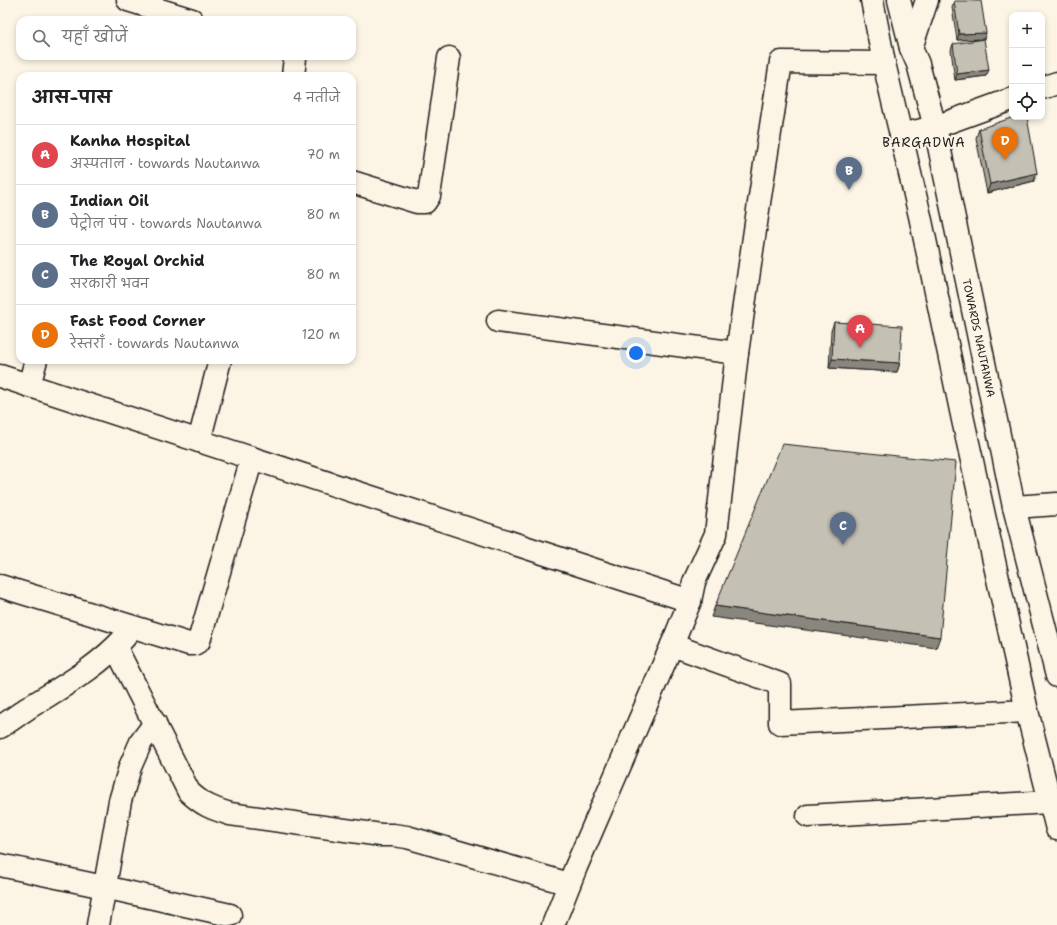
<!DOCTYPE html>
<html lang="hi">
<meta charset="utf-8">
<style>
body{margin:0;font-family:"Shantell Sans","Playpen Sans Deva",sans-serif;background:#f2f2f2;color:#202124}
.controls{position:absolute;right:12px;top:12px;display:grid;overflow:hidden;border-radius:8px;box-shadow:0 2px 6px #0003}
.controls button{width:36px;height:36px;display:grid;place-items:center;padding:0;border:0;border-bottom:1px solid #e0e0e0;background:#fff;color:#202124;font:20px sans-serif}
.you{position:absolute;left:636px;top:353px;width:14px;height:14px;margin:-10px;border:3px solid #fff;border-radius:50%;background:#1a73e8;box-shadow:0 0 0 6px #1a73e833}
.badge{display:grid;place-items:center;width:26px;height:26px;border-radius:50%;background:#111827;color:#fff;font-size:13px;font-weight:700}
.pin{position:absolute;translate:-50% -33px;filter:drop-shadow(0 1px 2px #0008)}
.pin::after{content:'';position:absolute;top:21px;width:14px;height:12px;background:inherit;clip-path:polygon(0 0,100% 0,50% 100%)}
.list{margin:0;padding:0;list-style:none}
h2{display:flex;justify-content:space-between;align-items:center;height:52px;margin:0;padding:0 16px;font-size:17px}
h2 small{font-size:13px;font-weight:400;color:#757577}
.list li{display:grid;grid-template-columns:26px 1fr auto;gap:12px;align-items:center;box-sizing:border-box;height:60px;padding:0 16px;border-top:1px solid #e0e0e0}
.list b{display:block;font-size:15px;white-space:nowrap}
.list p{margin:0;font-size:13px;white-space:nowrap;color:#757577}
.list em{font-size:13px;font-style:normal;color:#757577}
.icon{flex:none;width:22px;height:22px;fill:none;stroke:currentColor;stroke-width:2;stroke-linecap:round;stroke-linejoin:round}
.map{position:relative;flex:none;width:1057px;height:925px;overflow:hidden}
.search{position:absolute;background:#fff;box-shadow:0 2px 6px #0003;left:16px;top:16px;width:340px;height:44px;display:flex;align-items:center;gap:10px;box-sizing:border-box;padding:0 14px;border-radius:12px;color:#757577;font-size:15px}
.panel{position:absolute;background:#fff;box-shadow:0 2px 6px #0003;left:16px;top:72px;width:340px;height:292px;border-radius:12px}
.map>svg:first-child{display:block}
</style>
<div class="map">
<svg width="1057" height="925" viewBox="0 0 1057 925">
<rect width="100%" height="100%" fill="#fcf5e5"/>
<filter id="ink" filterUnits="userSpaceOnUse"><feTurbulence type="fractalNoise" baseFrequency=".025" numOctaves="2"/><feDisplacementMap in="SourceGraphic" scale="8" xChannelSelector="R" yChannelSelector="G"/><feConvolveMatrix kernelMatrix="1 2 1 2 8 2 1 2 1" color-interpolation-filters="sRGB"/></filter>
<g filter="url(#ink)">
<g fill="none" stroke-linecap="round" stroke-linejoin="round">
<!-- minor casing -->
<g stroke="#1c1c1c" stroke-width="25">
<g id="minor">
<polyline points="128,0 192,20"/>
<polyline points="911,48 927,0"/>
<polyline points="293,76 295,58 294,56"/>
<polyline points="352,182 417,202 425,202 429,196 449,58"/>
<polyline points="498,321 737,353"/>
<polyline points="0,376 690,601"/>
<polyline points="29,386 36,360"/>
<polyline points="199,441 220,360"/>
<polyline points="1014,507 1057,504"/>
<polyline points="0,586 189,644 194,644 199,641 252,458"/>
<polyline points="672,645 780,684 780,723 1027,711"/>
<path d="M116,648l73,144c14,13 22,16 41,22l151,21h12l14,2 162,47"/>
<path d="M0,727c10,-6 19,-13 28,-19 35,-22 69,-40 97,-71"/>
<polyline points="808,816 1050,802"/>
<polyline points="0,865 104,887 230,915"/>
<polyline points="98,925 120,801 130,767 141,742 155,723"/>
<polyline points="553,925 576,867 672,645 690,601 694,582 716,534 737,353 759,203 781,62 884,63"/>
</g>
</g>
<!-- major casing -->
<g stroke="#1c1c1c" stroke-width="25">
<g id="major">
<polyline points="872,0 884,63 920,216 963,420 1027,711 1057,829"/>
<polyline points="899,0 911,48 918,64 935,127 1014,507 1057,676"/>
<polyline points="1042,88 1057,83"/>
<polyline points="901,135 935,127 1012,99"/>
</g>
</g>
<!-- minor -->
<use href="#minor" stroke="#fcf5e5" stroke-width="22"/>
<!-- major -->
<use href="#major" stroke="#fcf5e5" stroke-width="22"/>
</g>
<!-- wall -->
<g fill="#a9a59a" stroke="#1c1c1c">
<polygon points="954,1 984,39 957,40 952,7"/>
<polygon points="953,44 986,76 955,80 951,50"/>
<polygon points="979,129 1037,173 1034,181 987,193 976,138"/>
<polygon points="834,322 900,363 897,372 829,368 831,331"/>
</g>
<!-- shaded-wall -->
<g fill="#89867d" stroke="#1c1c1c">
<polygon points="986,33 984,39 957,40 959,34"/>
<polygon points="989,70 986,76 955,80 957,74"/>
<polygon points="1037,173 1034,181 987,193 990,184"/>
<polygon points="832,359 900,363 897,372 829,368"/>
<polygon points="715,606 940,637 936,648 711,617"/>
</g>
<!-- building -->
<g fill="#c4c0b3" stroke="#1c1c1c">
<polygon points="954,1 981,1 986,33 959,34"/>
<polygon points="984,39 989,70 957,74 953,44"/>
<polygon points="1014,117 1027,117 1037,173 990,184 979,129"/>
<polygon points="834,322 902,326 900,363 832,359"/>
<polygon points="782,444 956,462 940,637 715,606"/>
</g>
</g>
<g text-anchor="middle" stroke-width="4" stroke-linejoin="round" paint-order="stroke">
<!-- street labels -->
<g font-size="11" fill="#1c1c1c" stroke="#fcf5e5">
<text transform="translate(979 338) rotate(78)" y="4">TOWARDS NAUTANWA</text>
</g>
<!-- quarter labels -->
<g font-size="13" letter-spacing="1" fill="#1c1c1c" stroke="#fcf5e5">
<text x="924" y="147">BARGADWA</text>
</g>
</g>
</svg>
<div class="controls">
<button>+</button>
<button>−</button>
<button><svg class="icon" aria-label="locate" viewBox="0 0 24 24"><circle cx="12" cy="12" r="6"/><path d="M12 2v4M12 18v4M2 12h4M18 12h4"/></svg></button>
</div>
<div class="you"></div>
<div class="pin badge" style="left:860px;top:348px;background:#e0444e">A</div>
<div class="pin badge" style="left:849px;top:190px;background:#5c6f8a">B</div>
<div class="pin badge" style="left:843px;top:545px;background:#5c6f8a">C</div>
<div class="pin badge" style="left:1005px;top:160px;background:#e8710a">D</div>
<div class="search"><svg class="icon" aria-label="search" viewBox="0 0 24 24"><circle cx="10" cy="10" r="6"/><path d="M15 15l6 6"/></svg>यहाँ खोजें</div>
<section class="panel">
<h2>आस-पास<small>4 नतीजे</small></h2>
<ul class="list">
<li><span class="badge" style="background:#e0444e">A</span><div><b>Kanha Hospital</b><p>अस्पताल · towards Nautanwa</p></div><em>70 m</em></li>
<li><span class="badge" style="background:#5c6f8a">B</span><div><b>Indian Oil</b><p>पेट्रोल पंप · towards Nautanwa</p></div><em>80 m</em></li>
<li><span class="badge" style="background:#5c6f8a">C</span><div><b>The Royal Orchid</b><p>सरकारी भवन</p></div><em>80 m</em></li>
<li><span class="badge" style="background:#e8710a">D</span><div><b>Fast Food Corner</b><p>रेस्तराँ · towards Nautanwa</p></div><em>120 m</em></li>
</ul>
</section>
</div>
